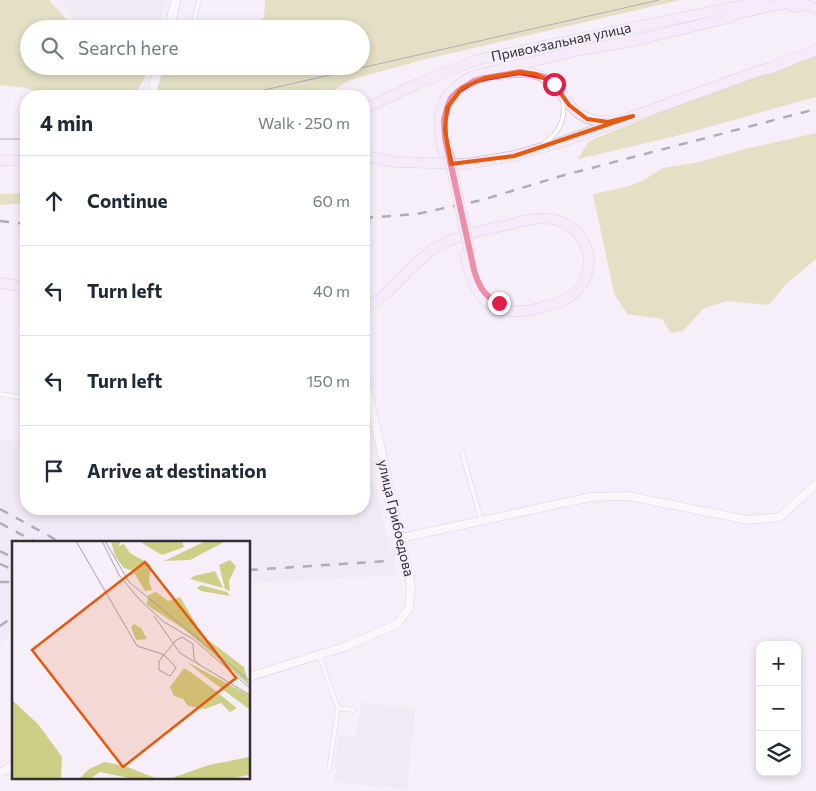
<!DOCTYPE html>
<meta charset="utf-8">
<style>
body{margin:0;font-family:Commissioner,sans-serif;background:#f2f2f3;color:#1f2937}
.controls{position:absolute;right:15px;bottom:15px;display:grid;overflow:hidden;border-radius:10px;box-shadow:0 2px 8px #0003}
.controls button{width:45px;height:45px;display:grid;place-items:center;padding:0;border:0;border-bottom:1px solid #e0e1e3;background:#fff;color:#1f2937;font:25px sans-serif}
.stop{position:absolute;width:15px;height:15px;margin:-11px;border:4px solid #e11d48;border-radius:50%;background:#fff}
.stop.end{background:#e11d48;border-color:#fff;box-shadow:0 1px 5px #0008}
.list{margin:0;padding:0;list-style:none}
h2{display:flex;justify-content:space-between;align-items:center;height:65px;margin:0;padding:0 20px;font-size:21px}
h2 small{font-size:16px;font-weight:400;color:#747a83}
.list li{display:grid;grid-template-columns:32px 1fr auto;gap:15px;align-items:center;box-sizing:border-box;height:90px;padding:0 20px;border-top:1px solid #e0e1e3}
.list b{display:block;font-size:19px;white-space:nowrap}
.list em{font-size:16px;font-style:normal;color:#747a83}
.icon{flex:none;width:28px;height:28px;fill:none;stroke:currentColor;stroke-width:2;stroke-linecap:round;stroke-linejoin:round}
.map{position:relative;flex:none;width:816px;height:791px;overflow:hidden}
.search{position:absolute;background:#fff;box-shadow:0 2px 8px #0003;left:20px;top:20px;width:350px;height:55px;display:flex;align-items:center;gap:12px;box-sizing:border-box;padding:0 18px;border-radius:28px;color:#747a83;font-size:19px}
.panel{position:absolute;background:#fff;box-shadow:0 2px 8px #0003;left:20px;top:90px;width:350px;height:425px;border-radius:20px}
.map>svg:first-child{display:block}
</style>
<div class="map">
<svg width="816" height="791" viewBox="0 0 816 791">
<rect width="100%" height="100%" fill="#f6effa"/>
<!-- built -->
<g fill="#eee2f4">
<polygon points="60,0 166,0 158,29 83,29"/>
<polygon points="0,439 26,442 26,509 364,509 364,485 376,485 390,549 395,549 395,575 249,583 249,542 14,542 14,625 0,648"/>
<polygon points="360,703 415,708 407,789 334,782 338,735 356,737"/>
</g>
<!-- green -->
<g fill="#cecf86">
<polygon points="0,0 49,0 75,29 29,29 29,66 146,66 145,78 133,96 52,96 26,88 0,85"/>
<polygon points="265,0 680,0 426,59 350,80 324,96 155,96 163,66 361,66 361,29 253,29 264,17"/>
<polygon points="816,49 816,97 680,135 578,159 589,141"/>
<polygon points="816,133 816,259 785,285 769,305 727,301 704,308 683,331 671,333 662,319 627,314 614,293 593,194 629,186 644,180 663,168 700,162 745,149"/>
<polygon points="26,193 26,203 0,205 0,194"/>
</g>
<g fill="none" stroke-linecap="round" stroke-linejoin="round">
<!-- service casing -->
<g stroke="#bab3be" stroke-width="5">
<g id="service">
<polyline points="192,29 199,0"/>
<path d="M543,144c15,-10 23,-24 20,-42"/>
<polyline points="0,394 26,398"/>
<polyline points="462,452 481,520"/>
<polyline points="319,655 338,708 354,710"/>
<polyline points="329,769 338,708"/>
</g>
</g>
<!-- minor casing -->
<g stroke="#bab3be" stroke-width="9">
<g id="minor">
<polyline points="401,538 591,497 628,496 748,520 780,517 816,484"/>
<polyline points="249,677 347,646 397,624 409,608 411,586 364,373"/>
<polyline points="0,773 14,765"/>
</g>
</g>
<!-- tertiary casing -->
<g stroke="#bab3be" stroke-width="10">
<g id="tertiary">
<polyline points="169,29 176,0"/>
<polyline points="151,96 159,66"/>
</g>
</g>
<!-- secondary casing -->
<g stroke="#bab3be" stroke-width="11">
<g id="secondary">
<polyline points="793,7 807,5 816,9"/>
<path d="M508,73c63,-10 46,51 101,48"/>
<polyline points="364,109 419,83 476,60 767,0"/>
<path d="M443,152c-8,-35 -6,-58 30,-76l103,-25 57,-10 95,-23 11,-5 62,-13"/>
<polyline points="364,156 396,162 466,164 514,156 562,142 761,70 771,68 816,50"/>
<polyline points="0,160 26,161"/>
<polyline points="0,283 26,287"/>
<path d="M364,309c28,-15 43,-41 68,-59 22,-15 49,-19 75,-25 15,-4 33,-9 49,-5 29,7 44,44 23,68 -9,12 -22,16 -36,19 -51,14 -68,-5 -78,-53"/>
</g>
</g>
<!-- service -->
<use href="#service" stroke="#fff" stroke-width="4"/>
<!-- minor -->
<use href="#minor" stroke="#fff" stroke-width="8"/>
<!-- tertiary -->
<use href="#tertiary" stroke="#fff" stroke-width="9"/>
<!-- secondary -->
<use href="#secondary" stroke="#f5e6fc" stroke-width="10"/>
<!-- tram -->
<g stroke="#5e5b61" stroke-width="1">
<polyline points="218,96 244,90"/>
<polyline points="238,96 659,0"/>
<polyline points="0,139 26,139"/>
</g>
<!-- rail -->
<g stroke="#5e5b61" stroke-width="2.5" stroke-dasharray="9 9" stroke-linecap="butt">
<polyline points="364,218 417,214 482,200 561,176 816,109"/>
<polyline points="0,221 26,224"/>
<polyline points="0,509 60,542"/>
<polyline points="0,523 35,542"/>
<polyline points="0,551 14,558"/>
<polyline points="0,564 14,570"/>
<polyline points="249,570 387,561"/>
<polyline points="0,582 14,582"/>
<polyline points="0,626 14,616"/>
</g>
<!-- secondary-bridge casing -->
<g stroke="#bab3be" stroke-width="11" stroke-linecap="butt">
<polyline id="secondary-bridge" points="448,151 470,253"/>
</g>
<!-- secondary-bridge -->
<use href="#secondary-bridge" stroke="#f5e6fc" stroke-width="10"/>
</g>
<g fill="none" stroke-linecap="round" stroke-linejoin="round">
<!-- route -->
<path stroke="#e11d48" stroke-width="6" d="M499,303c-15,-6 -21,-19 -25,-33l-29,-132 -1,-18 3,-12 4,-10 7,-7 16,-10 11,-3 35,-6 25,5 9,7"/>
</g>
<!-- marked area -->
<path d="M0 0H816V791H0ZM520,72l16,2 18,10 15,21 18,14 21,3 25,-6 -119,40 -63,8 -6,-34 2,-22 15,-20 23,-10z" fill="#f6effa" fill-opacity=".55" fill-rule="evenodd"/>
<path fill="none" stroke="#e8590c" stroke-width="4" stroke-linejoin="round" d="M520,72l16,2 18,10 15,21 18,14 21,3 25,-6 -119,40 -63,8 -6,-34 2,-22 15,-20 23,-10z"/>
<g text-anchor="middle" stroke-width="4" stroke-linejoin="round" paint-order="stroke">
<!-- street labels -->
<g font-size="14" fill="#312f33" stroke="#f6effa">
<text transform="translate(561 42) rotate(-12)" y="5">Привокзальная улица</text>
<text transform="translate(396 518) rotate(77)" y="5">улица Грибоедова</text>
</g>
</g>
<!-- overview -->
<g transform="translate(12 541)">
<rect width="238" height="238" fill="#f6effa"/>
<path d="M99,0h9l-1,5 5,-2 6,9 21,12 -2,16 3,9 -7,1 -12,-20 -9,-3 -9,-12zM134,0h36l2,6 -22,8 -20,-12zM194,0h20l-36,19 -26,1zM218,19l6,6 -7,15 1,10 -5,-2 -6,-24zM203,30l8,17 -33,-9 4,-3zM189,44l26,7 3,4 -29,-5 -4,-3zM144,51l12,9 12,-4 24,40 40,30 5,18 -65,-56 -37,-24 1,-10zM122,83l7,4 6,11 -11,1 -5,-13zM175,121l62,33v14l-47,-35zM172,127l11,7 42,33 -7,4 -9,-9 -16,6 -17,-3 -5,-7 -9,-3 -4,-9zM0,159l26,24 24,33 -1,21h-49zM237,216v18l-15,3h-62l37,-13zM93,221l20,4 30,12h-26l-29,-6 -9,6h-11l9,-9z" fill="#cecf86"/>
<path fill="none" stroke="#a7a2aa" stroke-width="1" d="M64,0l61,105 25,8 3,2 7,7 4,5 -6,8 -11,-6v-9l1,-1 2,-3 12,-14 1,-2 7,-4 11,7 1,15 5,6M90,0l17,34 20,24 25,23 29,17 57,49M93,0l24,41 121,99M142,75l26,37 70,42"/>
<path fill="#e8590c" fill-opacity="0.15" stroke="#e8590c" stroke-width="2.5" d="M133,21l91,116 -113,89 -91,-117z"/>
<rect width="238" height="238" fill="none" stroke="#312f33" stroke-width="2.5"/>
</g>
</svg>
<div class="controls">
<button>+</button>
<button>−</button>
<button><svg class="icon" aria-label="layers" viewBox="0 0 24 24"><path d="M12 4l9 5-9 5-9-5zM3 14l9 5 9-5"/></svg></button>
</div>
<div class="stop" style="left:554px;top:84px"></div>
<div class="stop end" style="left:499px;top:303px"></div>
<div class="search"><svg class="icon" aria-label="search" viewBox="0 0 24 24"><circle cx="10" cy="10" r="6"/><path d="M15 15l6 6"/></svg>Search here</div>
<section class="panel">
<h2>4 min<small>Walk · 250 m</small></h2>
<ul class="list">
<li><svg class="icon" aria-label="ahead" viewBox="0 0 24 24"><path d="M12 20V5M6 11l6-6 6 6"/></svg><div><b>Continue</b></div><em>60 m</em></li>
<li><svg class="icon" aria-label="left" viewBox="0 0 24 24"><path d="M17 20v-9H6M10 6l-5 5 5 5"/></svg><div><b>Turn left</b></div><em>40 m</em></li>
<li><svg class="icon" aria-label="left" viewBox="0 0 24 24"><path d="M17 20v-9H6M10 6l-5 5 5 5"/></svg><div><b>Turn left</b></div><em>150 m</em></li>
<li><svg class="icon" aria-label="arrive" viewBox="0 0 24 24"><path d="M6 21V4h12l-3 4 3 4H6"/></svg><div><b>Arrive at destination</b></div></li>
</ul>
</section>
</div>
